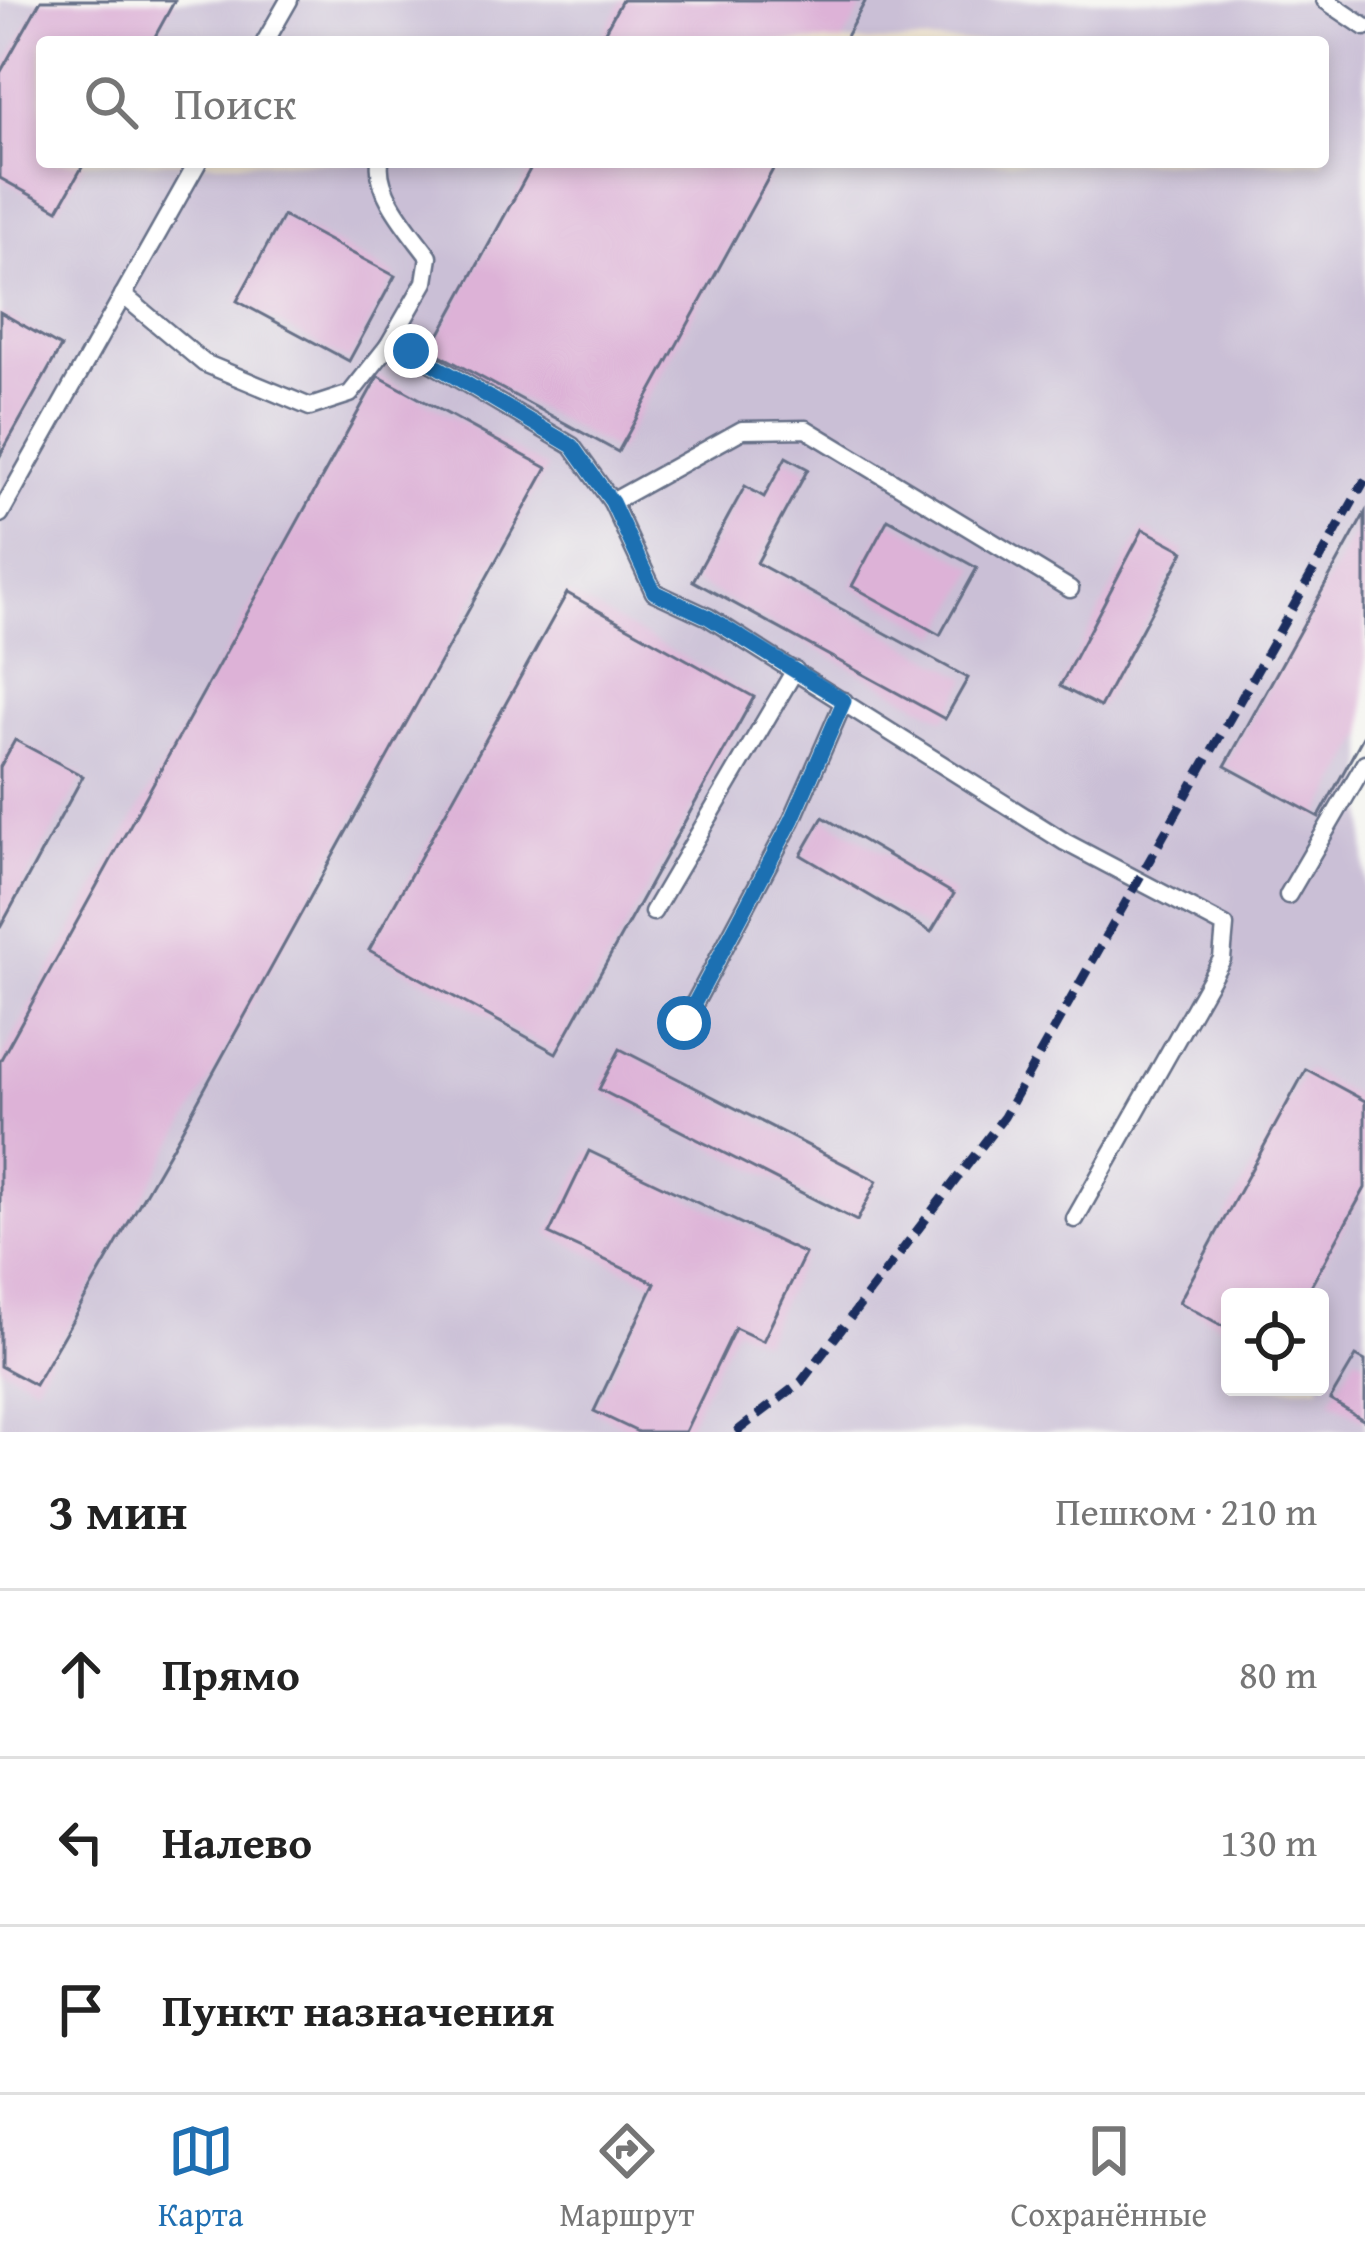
<!DOCTYPE html>
<html lang="ru">
<meta charset="utf-8">
<style>
body{margin:0;font-family:"Gentium Book Plus",serif;background:#f2f2f2;color:#222}
.controls{position:absolute;right:36px;bottom:36px;display:grid;overflow:hidden;border-radius:12px;box-shadow:0 6px 18px #0003}
.controls button{width:108px;height:108px;display:grid;place-items:center;padding:0;border:0;border-bottom:3px solid #e0e0e0;background:#fff;color:#222;font:60px sans-serif}
.stop{position:absolute;width:36px;height:36px;margin:-27px;border:9px solid #1f6fb2;border-radius:50%;background:#fff}
.stop.end{background:#1f6fb2;border-color:#fff;box-shadow:0 3px 12px #0008}
.list{margin:0;padding:0;list-style:none}
h2{display:flex;justify-content:space-between;align-items:center;height:156px;margin:0;padding:0 48px;font-size:51px}
h2 small{font-size:39px;font-weight:400;color:#767676}
.list li{display:grid;grid-template-columns:78px 1fr auto;gap:36px;align-items:center;box-sizing:border-box;height:168px;padding:0 48px;border-top:3px solid #e0e0e0}
.list b{display:block;font-size:45px;white-space:nowrap}
.list em{font-size:39px;font-style:normal;color:#767676}
.icon{flex:none;width:66px;height:66px;fill:none;stroke:currentColor;stroke-width:2;stroke-linecap:round;stroke-linejoin:round}
.map{position:relative;flex:none;width:1365px;height:1432px;overflow:hidden}
.search{position:absolute;background:#fff;box-shadow:0 6px 18px #0003;left:36px;right:36px;top:36px;height:132px;display:flex;align-items:center;gap:30px;box-sizing:border-box;padding:0 42px;border-radius:12px;color:#767676;font-size:45px}
.sheet{height:660px;background:#fff}
nav{display:flex;justify-content:space-around;align-items:center;box-sizing:border-box;height:168px;border-top:3px solid #e0e0e0;background:#fff;font-size:33px;color:#767676}
nav a{display:grid;justify-items:center;gap:6px}
nav .on{color:#1f6fb2}
.map>svg:first-child{display:block}
</style>
<div class="map">
<svg width="1365" height="1432" viewBox="0 0 1365 1432">
<rect width="100%" height="100%" fill="#f6f6f2"/>
<filter id="ink" filterUnits="userSpaceOnUse"><feTurbulence type="fractalNoise" baseFrequency=".00833" numOctaves="2"/><feDisplacementMap in="SourceGraphic" scale="24" xChannelSelector="R" yChannelSelector="G"/><feConvolveMatrix kernelMatrix="1 2 1 2 8 2 1 2 1" color-interpolation-filters="sRGB"/></filter>
<filter id="wash" filterUnits="userSpaceOnUse"><feTurbulence type="fractalNoise" baseFrequency=".004" numOctaves="4" result="noise"/><feDisplacementMap in="SourceGraphic" scale="48" xChannelSelector="R" yChannelSelector="G"/><feGaussianBlur stdDeviation="2.7" result="paint"/><feColorMatrix in="noise" values="0 0 0 0 0 0 0 0 0 0 0 0 0 0 0 0 0 1.4 0 .05"/><feComposite in="paint" operator="in"/></filter>
<g filter="url(#wash)">
<rect width="100%" height="100%" fill="#f2e7d2"/>
<!-- industrial -->
<path fill="#cabfd6" fill-rule="evenodd" d="M0,0h1365v1432h-1365zM42,42h1281v120h-1281zM1230,1297h90v90h-90z"/>
<g id="blocks">
<!-- building -->
<g fill="#ddb2d7">
<polygon points="41,0 175,0 152,42 42,42 42,162 85,162 58,210 0,178 0,73"/>
<polygon points="622,0 866,0 843,42 599,42"/>
<polygon points="534,162 777,162 618,452 431,350"/>
<polygon points="283,216 395,276 349,361 237,301"/>
<polygon points="0,312 61,347 0,456"/>
<polygon points="378,376 547,468 179,1135 35,1385 0,1366 0,1061"/>
<polygon points="786,457 808,469 757,563 968,678 945,719 693,581 745,486 764,497"/>
<polygon points="1365,513 1365,733 1319,817 1225,766"/>
<polygon points="888,519 977,568 940,635 852,586"/>
<polygon points="1143,529 1184,551 1100,707 1060,686"/>
<polygon points="567,593 754,697 556,1053 369,950"/>
<polygon points="15,740 83,776 0,928 0,767"/>
<polygon points="823,817 954,894 931,932 801,855"/>
<polygon points="620,1049 877,1181 857,1221 599,1089"/>
<polygon points="1306,1069 1365,1101 1365,1188 1305,1297 1230,1297 1230,1330 1179,1302"/>
<polygon points="589,1151 805,1254 763,1341 735,1328 685,1432 638,1432 594,1411 655,1283 549,1234"/>
<polygon points="1356,1356 1365,1361 1365,1421 1330,1400"/>
</g>
</g>
</g>
<g filter="url(#ink)">
<use href="#blocks" fill-opacity="0" stroke="#666f87" stroke-width="3"/>
<g fill="none" stroke-linecap="round" stroke-linejoin="round">
<!-- lane casing -->
<g stroke="#666f87" stroke-width="21">
<g id="lane">
<polyline points="1325,0 1365,27"/>
<polyline points="265,42 289,0"/>
<path d="M380,162c-4,33 31,70 49,95l-4,25 -37,64"/>
<polyline points="123,295 204,363 310,407 350,394 388,346 411,351 572,446 612,502 654,592 708,617 1065,842 1225,926 1222,959 1075,1219"/>
<polyline points="612,502 742,430 806,429 1070,589"/>
<polyline points="0,514 198,162"/>
<polyline points="1288,895 1365,763"/>
<polyline points="653,912 795,670"/>
<polyline points="684,1023 792,820 844,701"/>
</g>
</g>
<!-- lane -->
<use href="#lane" stroke="#fff" stroke-width="16"/>
<!-- rail -->
<polyline stroke="#1b2f5e" stroke-width="9" stroke-dasharray="18 9" stroke-linecap="butt" points="736,1432 801,1382 1004,1117 1365,480"/>
</g>
</g>
<g fill="none" stroke-linecap="round" stroke-linejoin="round" filter="url(#ink)">
<!-- route -->
<polyline stroke="#1f6fb2" stroke-width="15" points="411,351 572,446 612,502 654,592 708,617 844,701 792,820 684,1023"/>
</g>
</svg>
<div class="controls">
<button><svg class="icon" aria-label="locate" viewBox="0 0 24 24"><circle cx="12" cy="12" r="6"/><path d="M12 2v4M12 18v4M2 12h4M18 12h4"/></svg></button>
</div>
<div class="stop" style="left:684px;top:1023px"></div>
<div class="stop end" style="left:411px;top:351px"></div>
<div class="search"><svg class="icon" aria-label="search" viewBox="0 0 24 24"><circle cx="10" cy="10" r="6"/><path d="M15 15l6 6"/></svg>Поиск</div>
</div>
<section class="sheet">
<h2>3 мин<small>Пешком · 210 m</small></h2>
<ul class="list">
<li><svg class="icon" aria-label="ahead" viewBox="0 0 24 24"><path d="M12 20V5M6 11l6-6 6 6"/></svg><div><b>Прямо</b></div><em>80 m</em></li>
<li><svg class="icon" aria-label="left" viewBox="0 0 24 24"><path d="M17 20v-9H6M10 6l-5 5 5 5"/></svg><div><b>Налево</b></div><em>130 m</em></li>
<li><svg class="icon" aria-label="arrive" viewBox="0 0 24 24"><path d="M6 21V4h12l-3 4 3 4H6"/></svg><div><b>Пункт назначения</b></div></li>
</ul>
</section>
<nav>
<a class="on"><svg class="icon" aria-label="map" viewBox="0 0 24 24"><path d="M3 6l6-2 6 2 6-2v14l-6 2-6-2-6 2zM9 4v14M15 6v14"/></svg>Карта</a>
<a><svg class="icon" aria-label="directions" viewBox="0 0 24 24"><path d="M12 3l9 9-9 9-9-9zM9 14v-3h6M13 9l2 2-2 2"/></svg>Маршрут</a>
<a><svg class="icon" aria-label="saved" viewBox="0 0 24 24"><path d="M7 4h10v16l-5-4-5 4z"/></svg>Сохранённые</a>
</nav>
